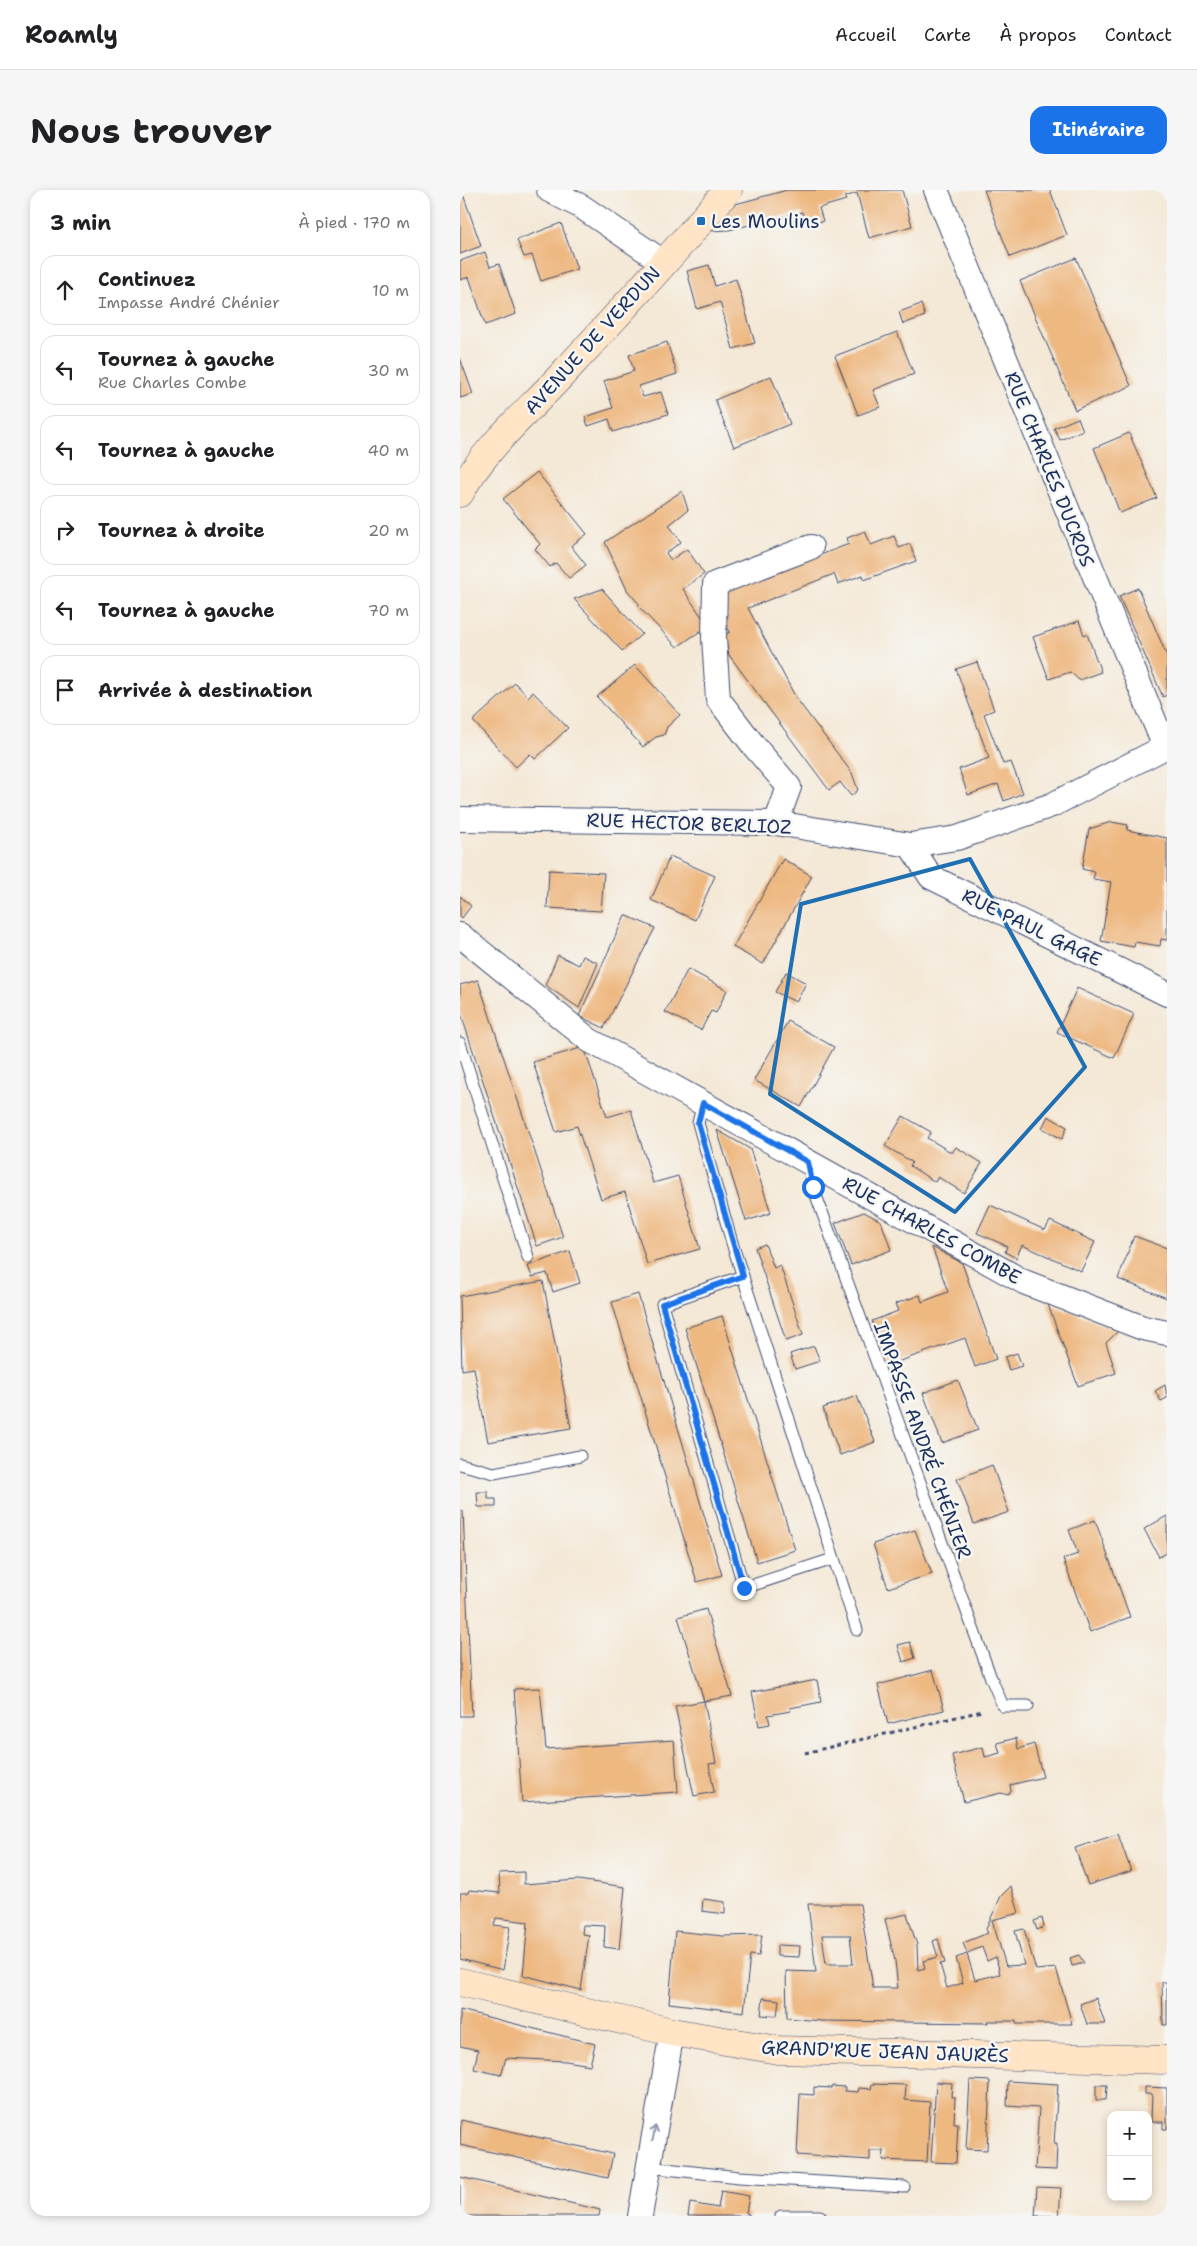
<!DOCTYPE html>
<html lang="fr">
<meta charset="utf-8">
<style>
body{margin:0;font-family:"Shantell Sans",sans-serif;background:#f6f6f6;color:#202124}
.controls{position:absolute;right:15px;bottom:15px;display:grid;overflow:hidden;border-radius:10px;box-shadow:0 2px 8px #0003}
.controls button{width:45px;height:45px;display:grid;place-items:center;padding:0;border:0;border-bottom:1px solid #e0e0e0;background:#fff;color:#202124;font:25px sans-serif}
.stop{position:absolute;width:15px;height:15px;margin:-11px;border:4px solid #1a73e8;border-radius:50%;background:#fff}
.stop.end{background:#1a73e8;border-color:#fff;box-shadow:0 1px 5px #0008}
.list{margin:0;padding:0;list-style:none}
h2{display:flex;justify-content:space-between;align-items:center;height:65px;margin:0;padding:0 20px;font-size:21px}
h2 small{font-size:16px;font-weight:400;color:#757577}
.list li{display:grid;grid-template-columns:32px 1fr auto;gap:15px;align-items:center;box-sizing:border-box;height:70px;margin:0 10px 10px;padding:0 10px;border:1px solid #e0e0e0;border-radius:15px}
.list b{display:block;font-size:19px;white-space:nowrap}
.list p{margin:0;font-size:16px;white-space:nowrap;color:#757577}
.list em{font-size:16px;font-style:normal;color:#757577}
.icon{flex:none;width:28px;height:28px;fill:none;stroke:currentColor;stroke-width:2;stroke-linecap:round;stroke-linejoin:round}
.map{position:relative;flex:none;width:707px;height:2026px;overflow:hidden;border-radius:15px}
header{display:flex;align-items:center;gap:30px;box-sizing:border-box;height:70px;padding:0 25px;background:#fff;border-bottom:1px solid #e0e0e0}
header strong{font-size:24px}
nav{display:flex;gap:28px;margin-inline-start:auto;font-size:18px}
.intro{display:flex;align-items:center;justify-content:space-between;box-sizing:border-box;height:120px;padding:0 30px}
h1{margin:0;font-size:35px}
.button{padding:12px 22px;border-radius:15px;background:#1a73e8;color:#fff;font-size:18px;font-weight:700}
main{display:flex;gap:30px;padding:0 30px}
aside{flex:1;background:#fff;border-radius:15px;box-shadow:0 2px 8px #0003}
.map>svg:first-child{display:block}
</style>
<header>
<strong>Roamly</strong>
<nav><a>Accueil</a><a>Carte</a><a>À propos</a><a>Contact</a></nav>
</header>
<div class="intro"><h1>Nous trouver</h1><a class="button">Itinéraire</a></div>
<main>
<aside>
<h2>3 min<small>À pied · 170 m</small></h2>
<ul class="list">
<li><svg class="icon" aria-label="ahead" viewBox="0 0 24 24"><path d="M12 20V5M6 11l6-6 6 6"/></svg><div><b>Continuez</b><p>Impasse André Chénier</p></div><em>10 m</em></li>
<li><svg class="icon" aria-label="left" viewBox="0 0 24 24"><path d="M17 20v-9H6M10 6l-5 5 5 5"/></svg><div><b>Tournez à gauche</b><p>Rue Charles Combe</p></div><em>30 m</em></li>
<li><svg class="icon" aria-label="left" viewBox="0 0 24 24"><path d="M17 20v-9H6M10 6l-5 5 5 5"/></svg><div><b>Tournez à gauche</b></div><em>40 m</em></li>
<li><svg class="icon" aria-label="right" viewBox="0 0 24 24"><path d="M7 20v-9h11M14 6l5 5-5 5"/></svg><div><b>Tournez à droite</b></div><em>20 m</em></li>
<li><svg class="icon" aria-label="left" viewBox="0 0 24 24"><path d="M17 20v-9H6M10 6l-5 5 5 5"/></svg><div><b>Tournez à gauche</b></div><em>70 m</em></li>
<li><svg class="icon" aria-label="arrive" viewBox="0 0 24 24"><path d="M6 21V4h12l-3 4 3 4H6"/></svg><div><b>Arrivée à destination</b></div></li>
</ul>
</aside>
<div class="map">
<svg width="707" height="2026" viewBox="0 0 707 2026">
<rect width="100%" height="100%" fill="#f6f6f2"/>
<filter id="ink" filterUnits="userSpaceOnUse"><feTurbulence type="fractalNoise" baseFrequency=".02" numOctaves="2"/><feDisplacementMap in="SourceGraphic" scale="10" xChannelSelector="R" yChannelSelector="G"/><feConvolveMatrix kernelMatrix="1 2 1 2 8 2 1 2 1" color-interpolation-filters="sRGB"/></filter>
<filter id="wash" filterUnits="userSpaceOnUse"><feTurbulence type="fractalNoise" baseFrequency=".0096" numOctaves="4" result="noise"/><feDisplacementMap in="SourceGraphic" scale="20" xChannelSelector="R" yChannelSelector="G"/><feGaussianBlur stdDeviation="1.12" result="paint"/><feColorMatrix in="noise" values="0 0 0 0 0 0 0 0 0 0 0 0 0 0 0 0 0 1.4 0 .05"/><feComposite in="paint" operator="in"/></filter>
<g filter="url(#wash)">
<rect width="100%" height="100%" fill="#f4e8d6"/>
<g id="blocks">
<!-- building -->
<g fill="#eeb881" fill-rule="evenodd">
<polygon points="327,0 442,0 452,36 409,48 397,3 385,7 386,10 359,18 363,31 346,35 342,22 269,40 250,41 272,15"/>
<polygon points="524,0 590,0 607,45 550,67"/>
<polygon points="3,4 21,56 0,64 0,5"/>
<polygon points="101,33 117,79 81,91 72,65 64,67 57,50"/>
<polygon points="25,62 30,77 39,74 56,124 25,135 9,87 0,90 0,71"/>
<polygon points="616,68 671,196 615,220 560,91"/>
<polygon points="249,75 255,96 276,89 295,153 273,159 260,112 237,119 227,81"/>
<polygon points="461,114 465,126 443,134 439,122"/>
<polygon points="437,142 454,184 413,200 420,217 398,225 375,166"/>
<polygon points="207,152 217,184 179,196 183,207 201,202 208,224 153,242 149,229 128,236 125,227 153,218 144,191 174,181 169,165"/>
<polygon points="0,168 13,204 0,208"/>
<polygon points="311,186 330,234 274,257 255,210"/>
<polygon points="618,228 623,240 600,250 594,238"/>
<polygon points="669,243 697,308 660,323 634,258"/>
<polygon points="77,282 127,344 111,356 126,375 109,388 96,373 90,377 75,359 80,354 43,309"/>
<polygon points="222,301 228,320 209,335 221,352 206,363 211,370 227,359 244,384 223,399 248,436 217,457 178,416 180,415 167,400 145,352"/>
<polygon points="405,341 411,355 434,346 439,358 450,354 456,371 404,390 403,385 378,394 374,384 288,418 336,508 392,583 398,600 391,606 380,592 369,600 269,465 265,445 270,442 264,429 268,427 262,411 264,402 389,354 387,348"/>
<polygon points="678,398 707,466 707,505 703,507 659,406"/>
<polygon points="142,399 182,444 162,461 114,409"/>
<polygon points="619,431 624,445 627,444 641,482 619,490 610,482 589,489 573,447"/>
<polygon points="517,472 534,520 524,524 543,574 551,572 563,603 544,611 538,594 508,605 499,579 529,568 496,479"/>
<polygon points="175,475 220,525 207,537 204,545 196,547 183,557 137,507"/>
<polygon points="55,493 68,507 73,502 108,538 75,569 70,564 56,577 13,531"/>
<polygon points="651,632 668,635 667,640 707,648 707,750 701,749 700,756 675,752 674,757 641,751 651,692 633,689 635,682 622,679 629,639"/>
<polygon points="210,666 255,686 235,730 191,710"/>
<polygon points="323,669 352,686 303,774 273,757"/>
<polygon points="89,680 144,683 141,721 87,718"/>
<polygon points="0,706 11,716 2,728 0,726"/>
<polygon points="165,725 195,738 144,838 119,826"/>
<polygon points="98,765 119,775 123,766 138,773 119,818 85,795"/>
<polygon points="228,779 267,800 256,823 251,821 241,840 205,822"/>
<polygon points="326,782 346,793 336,812 315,802"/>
<polygon points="18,790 103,1047 77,1056 0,821 0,795"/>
<polygon points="617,798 674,824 654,868 597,842"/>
<polygon points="328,831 374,857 341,917 294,890"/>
<polygon points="124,857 147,927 171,920 193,993 218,986 240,1059 187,1074 165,1002 141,1009 117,936 96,942 73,872"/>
<polygon points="443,926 471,942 467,948 479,955 492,963 496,957 522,973 504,1003 478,987 475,992 450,976 452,972 425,956"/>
<polygon points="588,926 607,937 602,949 582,938"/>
<polygon points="257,940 290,959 311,1023 286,1031"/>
<polygon points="530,1015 585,1040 590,1031 635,1052 621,1081 562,1055 556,1068 545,1062 547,1056 517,1043"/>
<polygon points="404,1022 421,1031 431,1060 391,1075 375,1033"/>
<polygon points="674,1046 707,1058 707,1108 658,1089"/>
<polygon points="305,1054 314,1078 320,1075 343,1145 326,1151 295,1058"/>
<polygon points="472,1057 502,1073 536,1169 515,1177 505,1148 429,1175 412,1131 438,1121 435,1114 460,1105 462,1112 488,1102"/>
<polygon points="110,1061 120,1093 93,1102 87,1083 72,1087 68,1076"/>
<polygon points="83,1091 111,1238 28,1252 14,1178 2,1180 0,1106"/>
<polygon points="178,1104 262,1385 237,1392 152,1112"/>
<polygon points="587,1112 658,1141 646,1153 656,1183 618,1196"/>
<polygon points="262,1126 335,1360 297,1372 225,1138"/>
<polygon points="354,1156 360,1171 335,1179 330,1164"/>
<polygon points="557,1163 562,1176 549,1180 545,1167"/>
<polygon points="498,1190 518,1240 482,1253 463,1203"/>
<polygon points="705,1195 707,1208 701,1211 695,1201"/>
<polygon points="397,1206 415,1252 380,1265 363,1218"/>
<polygon points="532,1275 549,1322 514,1334 497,1289"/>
<polygon points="17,1302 28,1302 28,1309 36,1309 36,1317 18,1317"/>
<polygon points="0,1321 3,1321 12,1526 0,1526"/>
<polygon points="707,1326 707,1363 699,1367 684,1339"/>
<polygon points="635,1330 670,1427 630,1442 603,1369 618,1364 609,1340"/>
<polygon points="455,1340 472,1384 428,1398 413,1354"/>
<polygon points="246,1419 272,1506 244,1511 218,1427"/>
<polygon points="450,1452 455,1468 443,1472 438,1455"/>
<polygon points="473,1480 484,1520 428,1534 418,1495"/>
<polygon points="357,1490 361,1512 330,1518 331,1521 308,1525 310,1534 299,1536 292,1502"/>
<polygon points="80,1498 86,1559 214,1550 218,1602 62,1612 54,1499"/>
<polygon points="244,1511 256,1573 249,1574 254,1602 234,1606 215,1516"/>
<polygon points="556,1548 558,1559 574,1554 583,1587 550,1595 551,1601 548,1605 541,1603 504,1612 492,1565 523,1557 525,1567 540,1563 537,1553"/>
<polygon points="658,1644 671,1681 628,1695 615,1658"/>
<polygon points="64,1682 64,1694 118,1690 165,1697 159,1759 144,1757 145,1736 123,1735 122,1744 129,1745 121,1800 63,1785 68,1732 36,1728 34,1735 50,1737 43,1780 0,1769 0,1703 8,1703 9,1700 40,1703 39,1683"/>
<path d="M551,1696l8,27 -27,7 14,46 18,-1 -9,-34 9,-2 12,41 20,-2 16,56h-56v-3h-29l1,2 -167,-2 -34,-3 -1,-47 30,1 -8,-68h52l13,84h25l-3,-27 -10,-42 22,-5 10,31 1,25 7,-2 -2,-7 15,-4 -5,-16 5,-2 7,24 -5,1 7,24 16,-5 -7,-25 11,-4 8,26 25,-6 -4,-17 -9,4 -5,-14 -15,6 -4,-10 25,-10 -2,-4 15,-33zM362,1745h28l3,29h-27z"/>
<polygon points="243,1709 265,1712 265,1724 242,1721"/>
<polygon points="582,1728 584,1737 577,1740 574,1731"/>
<polygon points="215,1741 263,1746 302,1745 299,1766 290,1765 284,1822 209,1813"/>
<polygon points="317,1755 340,1756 339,1767 317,1766"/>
<polygon points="619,1765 624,1773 612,1776 610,1768"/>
<polygon points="702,1792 707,1792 707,1835 703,1835"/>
<polygon points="303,1808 319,1810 317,1826 301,1825"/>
<polygon points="636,1808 645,1834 627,1834 620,1814"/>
<polygon points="0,1820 135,1854 130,1875 106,1871 46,1868 41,1885 14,1879 18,1860 0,1856"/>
<polygon points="510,1890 530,1891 527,1960 506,1959"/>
<polygon points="548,1891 598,1894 594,1954 597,1954 596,1980 575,1979 579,1918 547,1916"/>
<polygon points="476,1892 492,1893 491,1907 495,1907 494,1933 498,1933 496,1973 471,1972"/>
<polygon points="412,1894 446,1895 445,1910 470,1912 467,1972 423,1970 424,1961 410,1961 410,1970 337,1965 340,1904 354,1905 354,1897 371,1898 372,1896 385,1897 385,1901 398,1902 399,1898 411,1899"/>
<polygon points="636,1895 647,1895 646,1910 636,1910"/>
<polygon points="685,1897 707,1898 707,1939 703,1939 703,1932 691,1932 692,1904 685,1904"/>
<polygon points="1,1930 153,1964 148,1988 0,1955"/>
<polygon points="0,1987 140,2020 139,2026 0,2026"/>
<polygon points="577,1997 601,1998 599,2026 575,2026"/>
<polygon points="261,2001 289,2006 286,2023 289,2024 289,2026 228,2026 230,2013 258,2018"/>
</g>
</g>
</g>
<g filter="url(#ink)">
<use href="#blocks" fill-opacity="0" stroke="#3c4b70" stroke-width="1"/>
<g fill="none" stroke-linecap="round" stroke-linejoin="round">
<!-- lane casing -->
<g stroke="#3c4b70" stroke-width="13">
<g id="lane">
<polyline points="0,853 68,1067"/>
<polyline points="243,913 238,933 273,1056 397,1440"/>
<polyline points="348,973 353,997 531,1488 543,1516 568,1516"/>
<polyline points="283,1086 202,1114 284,1398 373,1369"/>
<polyline points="0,1274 34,1283 120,1266"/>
<polyline points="188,1977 279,1987 444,1997"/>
<polyline points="321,2026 360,2026"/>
</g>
</g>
<!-- street casing -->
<g stroke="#3c4b70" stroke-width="26">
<g id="street">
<polyline points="89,0 122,17 203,72"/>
<polyline points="476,0 705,557"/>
<polyline points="0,629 316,633 450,655 497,648 592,615 707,556"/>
<polyline points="316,633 329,597 294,556 258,509 254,448 255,394 351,357"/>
<polyline points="450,655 471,687 707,804"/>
<polyline points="0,745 129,850 564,1092 683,1138 707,1143"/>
<polyline points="180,2026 212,1842"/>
</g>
</g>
<!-- secondary casing -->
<g stroke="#3c4b70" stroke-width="29">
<g id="secondary">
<path d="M0,303c22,-42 64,-78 97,-113 58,-62 115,-125 171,-190"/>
<polyline points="0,1792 212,1842 318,1860 707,1870"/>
</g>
</g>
<!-- path -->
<polyline stroke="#3c4b70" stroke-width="3" stroke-dasharray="4 4" stroke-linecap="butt" points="345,1563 522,1521"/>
<!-- lane -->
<use href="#lane" stroke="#fff" stroke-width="11"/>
<!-- street -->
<use href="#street" stroke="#fff" stroke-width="24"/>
<!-- secondary -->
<use href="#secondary" stroke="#ffe4c6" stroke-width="28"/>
</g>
<!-- one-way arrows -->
<defs><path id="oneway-shaft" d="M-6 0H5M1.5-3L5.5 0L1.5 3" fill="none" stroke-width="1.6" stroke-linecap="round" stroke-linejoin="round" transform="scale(1.25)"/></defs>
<use stroke="#8d97ae" href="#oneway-shaft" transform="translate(194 1943) rotate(-80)"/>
</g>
<g fill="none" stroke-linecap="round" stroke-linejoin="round" filter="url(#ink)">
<!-- route -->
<polyline stroke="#1a73e8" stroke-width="6" points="284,1398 202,1114 283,1086 238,933 243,913 348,972 353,997"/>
</g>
<!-- marked area -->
<path fill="none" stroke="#1f6fb2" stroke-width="4" stroke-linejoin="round" d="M510,669l115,208 -130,145 -185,-118 31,-190z"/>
<!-- markers -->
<rect fill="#1f6fb2" stroke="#f6f6f2" stroke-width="2" x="236" y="26" width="10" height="10" rx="2.5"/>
<g text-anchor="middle" stroke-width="5" stroke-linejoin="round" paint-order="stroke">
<!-- poi labels -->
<g font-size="19" fill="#1b2f5e" stroke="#f6f6f2" text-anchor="start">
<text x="251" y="38">Les Moulins</text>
</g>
<!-- street labels -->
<g font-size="19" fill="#1b2f5e" stroke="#f6f6f2">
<text transform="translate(132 150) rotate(-48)" y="7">AVENUE DE VERDUN</text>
<text transform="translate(590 279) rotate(68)" y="7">RUE CHARLES DUCROS</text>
<text transform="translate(229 633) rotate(2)" y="7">RUE HECTOR BERLIOZ</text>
<text transform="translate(572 737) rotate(26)" y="7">RUE PAUL GAGE</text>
<text transform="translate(472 1040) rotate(29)" y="7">RUE CHARLES COMBE</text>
<text transform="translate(463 1250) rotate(70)" y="7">IMPASSE ANDRÉ CHÉNIER</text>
<text transform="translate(425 1861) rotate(2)" y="7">GRAND'RUE JEAN JAURÈS</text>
</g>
</g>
</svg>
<div class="controls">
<button>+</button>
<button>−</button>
</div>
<div class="stop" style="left:353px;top:997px"></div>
<div class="stop end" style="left:284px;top:1398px"></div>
</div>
</main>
